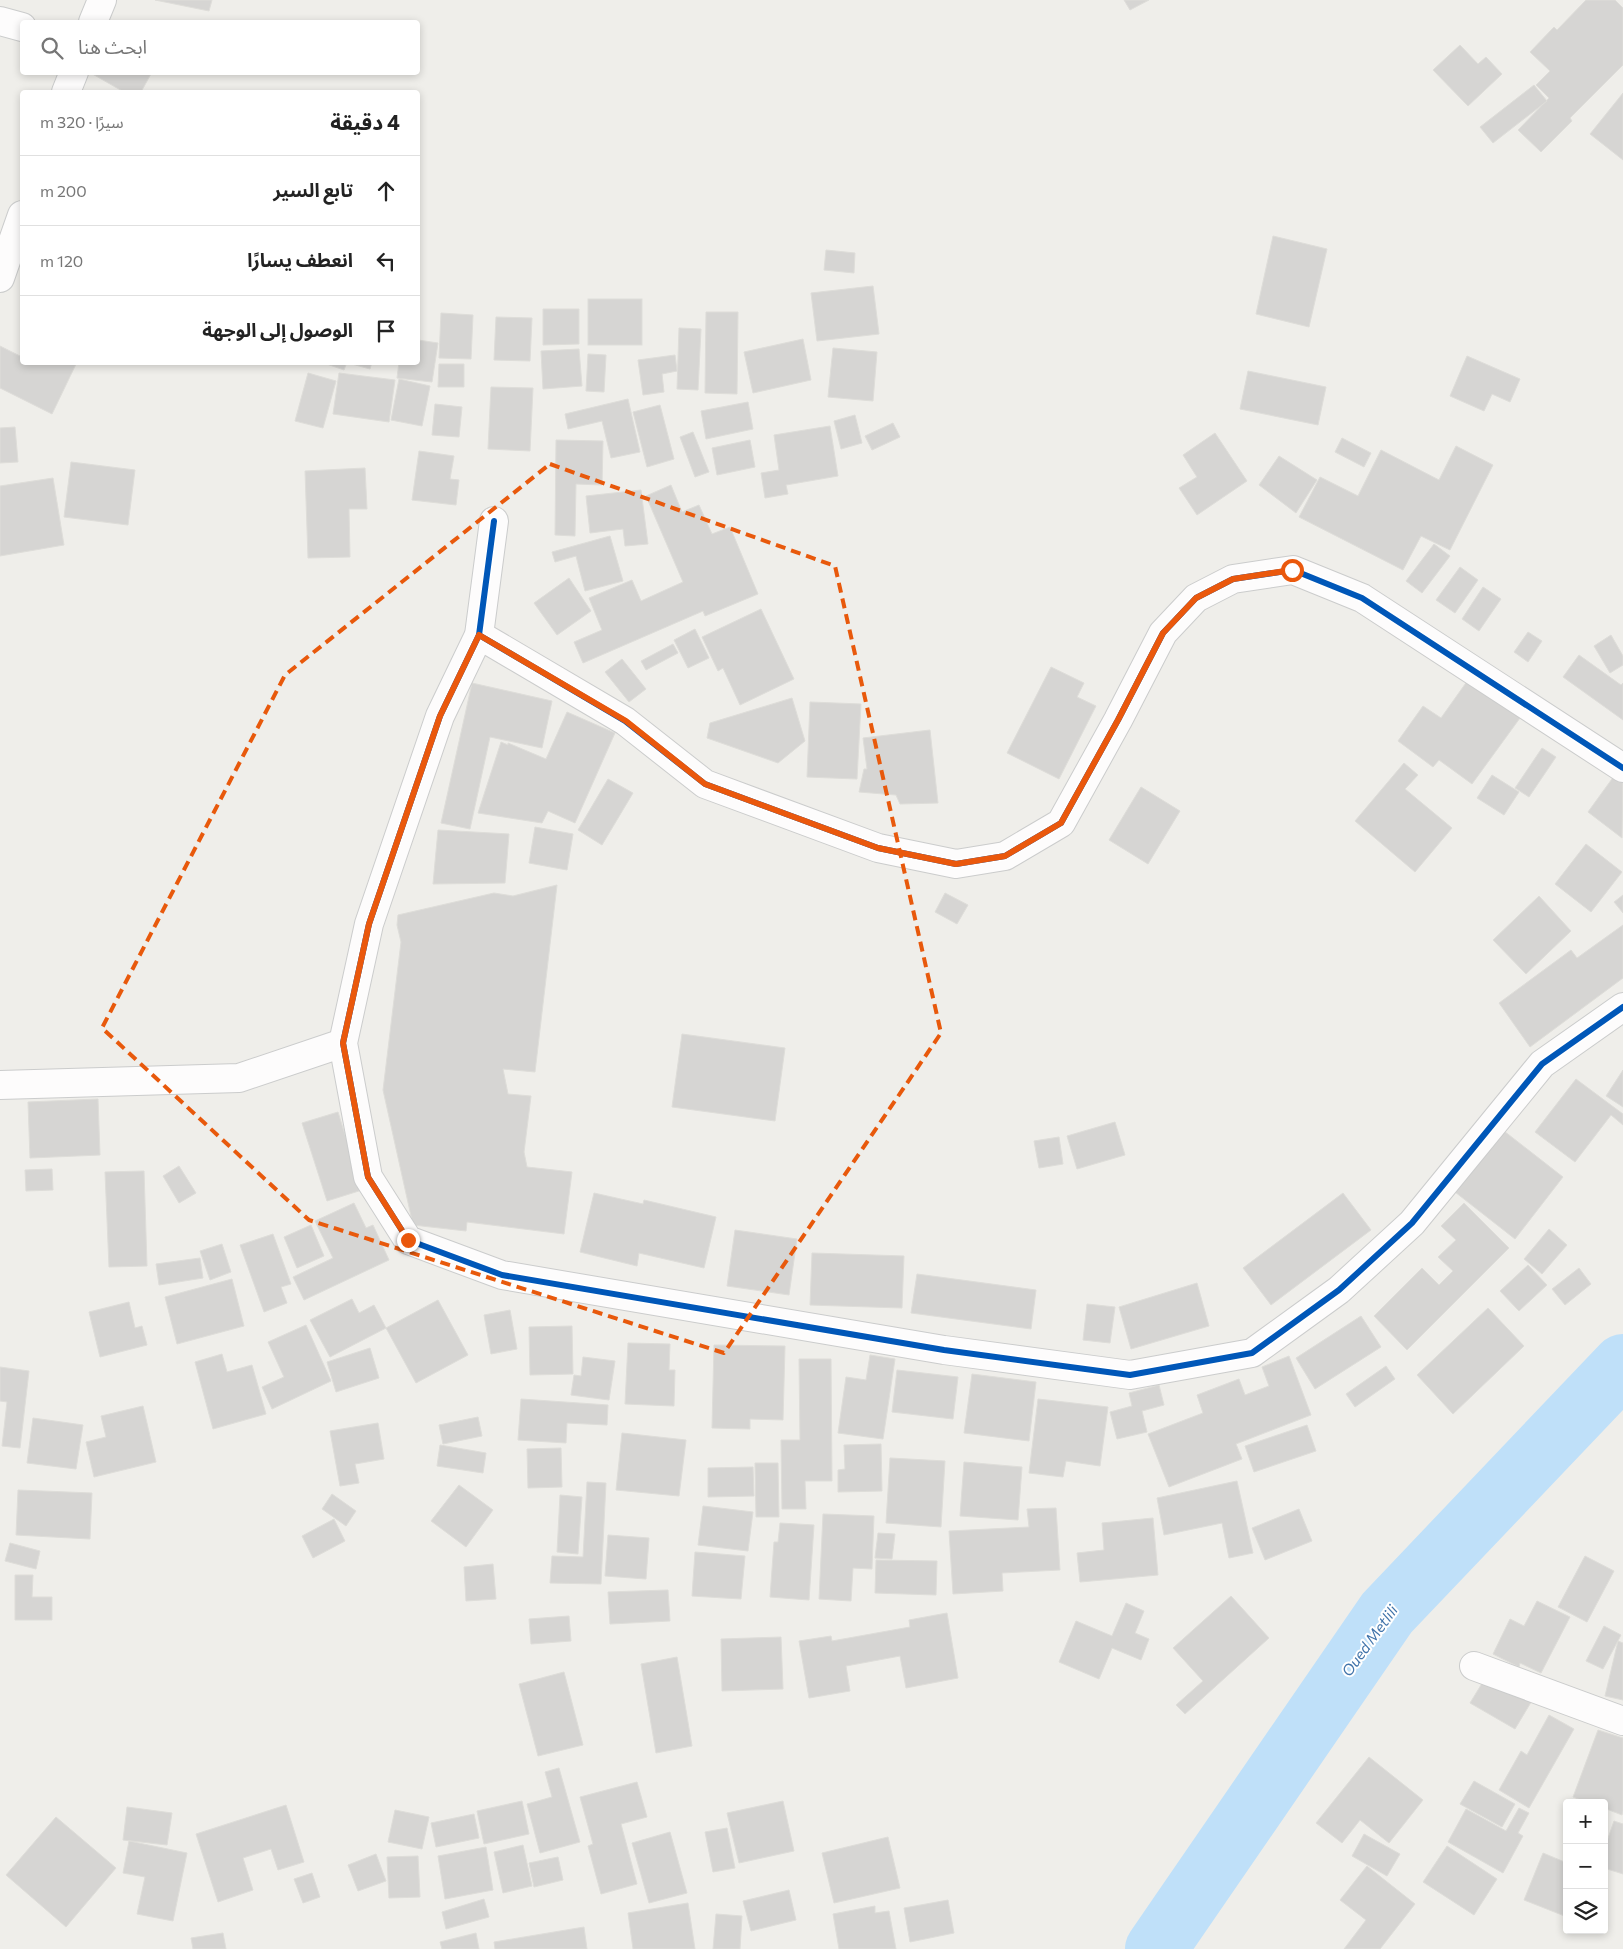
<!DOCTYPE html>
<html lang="ar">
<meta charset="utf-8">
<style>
body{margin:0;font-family:Commissioner,"Noto Sans Arabic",sans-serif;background:#f6f6f6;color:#222;direction:rtl}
.controls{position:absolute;right:15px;bottom:15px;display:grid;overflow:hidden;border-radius:5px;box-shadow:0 2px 8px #0003}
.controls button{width:45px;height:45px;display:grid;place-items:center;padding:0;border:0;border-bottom:1px solid #e0e0e0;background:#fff;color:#222;font:25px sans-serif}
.stop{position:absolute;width:15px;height:15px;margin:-11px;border:4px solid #ea580c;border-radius:50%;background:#fff}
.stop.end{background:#ea580c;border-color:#fff;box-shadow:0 1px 5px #0008}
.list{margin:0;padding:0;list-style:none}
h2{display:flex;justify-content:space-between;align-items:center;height:65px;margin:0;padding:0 20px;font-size:21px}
h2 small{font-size:16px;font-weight:400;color:#767676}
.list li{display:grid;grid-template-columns:32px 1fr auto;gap:15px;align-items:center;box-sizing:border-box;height:70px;padding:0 20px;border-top:1px solid #e0e0e0}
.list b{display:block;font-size:19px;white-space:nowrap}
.list em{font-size:16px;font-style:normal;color:#767676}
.icon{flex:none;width:28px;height:28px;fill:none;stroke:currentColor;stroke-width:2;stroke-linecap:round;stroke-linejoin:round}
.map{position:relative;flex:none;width:1623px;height:1949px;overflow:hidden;direction:ltr}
.search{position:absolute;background:#fff;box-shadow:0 2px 8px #0003;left:20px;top:20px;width:400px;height:55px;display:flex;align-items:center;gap:12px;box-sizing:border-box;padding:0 18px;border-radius:5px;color:#767676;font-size:19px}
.panel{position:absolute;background:#fff;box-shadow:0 2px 8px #0003;left:20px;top:90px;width:400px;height:275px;border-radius:5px;direction:rtl}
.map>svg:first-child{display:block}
</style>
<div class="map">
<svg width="1623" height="1949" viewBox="0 0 1623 1949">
<rect width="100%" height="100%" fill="#efeeea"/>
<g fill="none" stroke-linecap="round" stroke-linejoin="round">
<!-- river -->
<polyline stroke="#bfe0f9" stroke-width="62" points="1156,1949 1387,1613 1623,1365"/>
</g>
<!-- building -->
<g fill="#d6d5d3" stroke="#deddd9">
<polygon points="155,0 212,0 209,11"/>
<polygon points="1124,0 1149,0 1130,10"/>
<polygon points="1586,0 1615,0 1623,8 1623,65 1570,118 1572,121 1541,152 1518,130 1549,98 1536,85 1550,71 1530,52 1554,27 1557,30"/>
<polygon points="1460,45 1478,64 1486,57 1502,74 1468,106 1433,70"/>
<polygon points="89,72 152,72 141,92 124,92"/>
<polygon points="1534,85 1547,101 1493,143 1480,127"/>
<polygon points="1623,93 1623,160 1590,134"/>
<polygon points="1273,236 1327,249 1309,327 1256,314"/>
<polygon points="826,250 855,253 854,273 824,270"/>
<polygon points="873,286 879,334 817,341 811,293"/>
<rect x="588" y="299" width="54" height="46"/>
<polygon points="543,309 579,309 579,344 543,345"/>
<polygon points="706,312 738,312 737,394 705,393"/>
<polygon points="441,313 473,315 471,359 439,358"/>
<polygon points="496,317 532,318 530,361 494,360"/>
<polygon points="679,328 701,329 698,390 677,389"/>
<polygon points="803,339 811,380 753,393 744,352"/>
<polygon points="418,340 438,343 432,382 397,378 399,362 418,362"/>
<polygon points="0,346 22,357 22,362 77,362 52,414 0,388"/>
<polygon points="833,348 877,352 873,401 828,397"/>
<polygon points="579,349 582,386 543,389 541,351"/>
<polygon points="588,354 606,355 604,392 586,391"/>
<polygon points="675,355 677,371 662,374 664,392 643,395 638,360"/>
<polygon points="1467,356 1520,379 1510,402 1492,394 1484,411 1450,396"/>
<polygon points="321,362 347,362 344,370"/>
<polygon points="352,362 372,362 370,369 352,364"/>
<polygon points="439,364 464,364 464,387 438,387"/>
<polygon points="1248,371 1326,387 1318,425 1240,409"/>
<polygon points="308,373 336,381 323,428 295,421"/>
<polygon points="339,373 395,380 389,422 333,414"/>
<polygon points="399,379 430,386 422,426 391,420"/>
<polygon points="491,387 533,388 530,451 488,449"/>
<polygon points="628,399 640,452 611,458 602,421 568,429 565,414"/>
<polygon points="748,402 753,429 706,439 701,411"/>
<polygon points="435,404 462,407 459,437 432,435"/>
<polygon points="660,405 674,459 647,467 633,412"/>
<polygon points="855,415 862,443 841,449 834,421"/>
<polygon points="893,423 900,437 872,450 865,436"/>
<polygon points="830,426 838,476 786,485 788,494 765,498 761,473 779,470 774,435"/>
<polygon points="15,427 18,462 0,463 0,428"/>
<polygon points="693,432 709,472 695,477 680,437"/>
<polygon points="1215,433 1247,481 1197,515 1179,488 1197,477 1183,455"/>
<polygon points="1342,438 1371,453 1364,467 1335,452"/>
<polygon points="556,440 603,441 602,485 576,484 575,536 555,535"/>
<polygon points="750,440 755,467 717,475 712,448"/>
<polygon points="1456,446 1493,465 1450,550 1421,536 1403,570 1299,517 1320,477 1358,496 1381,450 1439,480"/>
<polygon points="419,451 454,456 450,479 459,480 456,505 412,500"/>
<polygon points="1279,456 1317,480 1296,513 1259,485"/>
<polygon points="71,462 135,470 128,525 64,517"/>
<polygon points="365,468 367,509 349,509 350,557 308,558 305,471"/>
<polygon points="53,478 64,545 0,556 0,486"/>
<polygon points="671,485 682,512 699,505 712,534 730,527 758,594 705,616 703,611 583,663 574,642 602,630 589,598 632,580 641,601 683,582 646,496"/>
<polygon points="641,490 648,544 625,546 623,529 590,533 586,496"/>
<polygon points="610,536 623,581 585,591 576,556 555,562 552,552"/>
<polygon points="1434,544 1450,556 1422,593 1406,581"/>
<polygon points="1460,567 1478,580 1455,613 1436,600"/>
<polygon points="569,578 591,611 557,635 534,603"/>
<polygon points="1483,587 1501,599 1479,631 1462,619"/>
<polygon points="761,609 794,679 740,705 723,668 718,671 702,637"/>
<polygon points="695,629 709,658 688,668 674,640"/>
<polygon points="1528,632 1542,641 1528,662 1514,652"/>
<polygon points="1611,635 1623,656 1623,665 1610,673 1594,646"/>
<polygon points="673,644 678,653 646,670 641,661"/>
<polygon points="1579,655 1621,685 1623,683 1623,720 1563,677"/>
<polygon points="622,659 646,689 629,702 605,672"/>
<polygon points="1051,667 1084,683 1077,697 1096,706 1059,779 1007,753"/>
<polygon points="1468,680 1520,718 1472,784 1439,760 1433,767 1398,741 1423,706 1441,718"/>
<polygon points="472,683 552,701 542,748 490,737 470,829 441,823"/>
<polygon points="792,698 805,741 778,763 707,738 710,723"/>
<polygon points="810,702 861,704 857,779 807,777"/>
<polygon points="567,712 615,733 575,823 548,811 542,823 478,813 501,742 508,745 508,743 546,759"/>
<polygon points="930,730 938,803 900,804 896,795 859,792 864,769 867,769 863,738"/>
<polygon points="1542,748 1556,757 1529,797 1515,788"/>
<polygon points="1404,763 1418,775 1405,789 1452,828 1415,872 1355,821"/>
<polygon points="1617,772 1623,776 1622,838 1588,812"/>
<polygon points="1492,775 1519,792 1504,815 1477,798"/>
<polygon points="608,779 633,793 602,845 578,830"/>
<polygon points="1141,787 1180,811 1148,864 1109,840"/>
<polygon points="535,827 573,834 567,870 529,863"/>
<polygon points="438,830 509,834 505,883 433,884"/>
<polygon points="1586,844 1622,872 1591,912 1555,884"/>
<polygon points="557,885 535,1072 503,1069 508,1094 531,1096 524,1152 527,1167 572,1172 564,1234 467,1222 466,1231 413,1225 383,1090 401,942 397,925 398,915 494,893 513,896"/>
<polygon points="945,893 968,905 957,924 935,912"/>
<polygon points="1623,895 1623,913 1614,902"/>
<polygon points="1539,896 1571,931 1526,974 1493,940"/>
<polygon points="1623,925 1623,978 1530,1047 1499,1003 1571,950 1577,958"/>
<polygon points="682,1034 785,1048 775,1121 672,1107"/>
<polygon points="1623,1070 1623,1107 1606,1096"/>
<polygon points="1576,1079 1623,1114 1623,1125 1611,1115 1575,1162 1535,1132"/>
<polygon points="98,1099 100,1155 30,1158 28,1102"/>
<polygon points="338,1112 362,1190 327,1201 302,1123"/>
<polygon points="1115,1122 1125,1155 1077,1169 1067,1136"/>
<polygon points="1504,1131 1563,1177 1515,1239 1455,1192"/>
<polygon points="1059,1137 1063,1164 1039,1168 1034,1141"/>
<polygon points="179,1166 196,1193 179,1203 163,1176"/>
<polygon points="52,1169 53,1190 26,1191 25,1170"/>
<polygon points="144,1171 147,1266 109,1267 105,1172"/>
<polygon points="594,1193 643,1204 644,1200 716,1217 704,1268 639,1253 637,1266 580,1252"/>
<polygon points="1343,1193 1371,1230 1271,1305 1243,1268"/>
<polygon points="354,1203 366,1228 373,1225 389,1260 304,1300 293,1277 333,1258 315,1221"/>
<polygon points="1464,1203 1509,1248 1407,1350 1374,1316 1422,1268 1439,1285 1453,1271 1438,1257 1456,1240 1441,1226"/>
<polygon points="311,1225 324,1256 297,1268 284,1237"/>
<polygon points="1549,1229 1567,1245 1542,1274 1524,1259"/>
<polygon points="735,1230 797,1239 789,1295 727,1286"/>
<polygon points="273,1234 291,1284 281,1287 287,1303 264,1312 240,1245"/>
<polygon points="222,1244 231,1272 210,1280 200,1251"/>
<polygon points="812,1253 904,1256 902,1308 810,1305"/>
<polygon points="200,1258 203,1278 159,1285 156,1264"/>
<polygon points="1528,1265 1547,1285 1519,1311 1500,1291"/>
<polygon points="1579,1268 1591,1284 1565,1305 1552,1289"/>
<polygon points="917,1274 1036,1290 1031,1329 911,1313"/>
<polygon points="232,1279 244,1326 177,1344 165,1297"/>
<polygon points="1197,1283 1209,1326 1131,1349 1119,1307"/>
<polygon points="352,1299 359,1313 374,1305 386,1328 330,1357 310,1320"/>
<polygon points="438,1300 468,1355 416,1383 386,1328"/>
<polygon points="129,1302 135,1328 142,1326 147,1345 100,1357 89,1312"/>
<polygon points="1087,1304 1115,1307 1110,1343 1083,1340"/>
<polygon points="1488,1308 1524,1346 1453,1414 1417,1375"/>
<polygon points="510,1310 517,1349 491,1354 484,1315"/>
<polygon points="1361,1316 1381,1347 1315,1389 1296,1358"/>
<polygon points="306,1325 331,1381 272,1409 262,1387 284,1377 268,1342"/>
<polygon points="572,1326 573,1374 530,1375 529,1327"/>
<polygon points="628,1343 670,1344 669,1370 675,1370 674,1406 625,1404"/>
<polygon points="714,1345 785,1346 783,1420 750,1419 750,1429 712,1428"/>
<polygon points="370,1348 379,1378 336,1392 327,1362"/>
<polygon points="222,1354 227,1372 252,1365 266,1414 213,1429 195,1362"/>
<polygon points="870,1355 895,1359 883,1439 838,1433 846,1377 866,1380"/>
<polygon points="1289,1356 1311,1415 1236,1444 1242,1459 1169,1487 1148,1434 1203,1413 1197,1395 1239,1379 1245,1395 1269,1386 1262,1367"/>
<polygon points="583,1357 615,1361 609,1400 571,1395 574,1375 581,1376"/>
<polygon points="799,1359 831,1359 832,1481 805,1481 806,1509 782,1509 781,1440 800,1440"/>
<polygon points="1386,1366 1395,1379 1355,1407 1346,1394"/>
<polygon points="0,1367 29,1371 20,1448 2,1446 7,1402 0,1401"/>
<polygon points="897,1370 958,1377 953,1419 892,1412"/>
<polygon points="972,1374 1036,1382 1029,1441 964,1433"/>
<polygon points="1159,1385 1164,1405 1142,1411 1147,1432 1117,1439 1110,1412 1132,1406 1129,1393"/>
<polygon points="521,1399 608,1405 607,1425 567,1423 566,1443 518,1440"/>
<polygon points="1038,1399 1108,1407 1100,1466 1066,1461 1063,1477 1029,1473"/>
<polygon points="143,1406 156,1462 94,1477 86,1442 106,1437 101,1416"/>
<polygon points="478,1417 482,1436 443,1444 439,1425"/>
<polygon points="33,1418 83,1425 76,1469 27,1463"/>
<polygon points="378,1423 384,1459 355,1464 359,1483 340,1486 330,1431"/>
<polygon points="1307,1425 1316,1451 1254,1472 1245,1446"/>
<polygon points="622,1433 686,1440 679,1496 616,1490"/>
<polygon points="881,1444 882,1491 838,1492 838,1470 845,1469 844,1445"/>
<polygon points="440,1445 486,1453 483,1473 437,1466"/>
<polygon points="561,1448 562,1487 528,1488 527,1449"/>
<polygon points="890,1458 945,1461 941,1527 886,1523"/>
<polygon points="964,1462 1022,1467 1018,1520 960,1516"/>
<polygon points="755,1463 778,1463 779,1517 756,1517"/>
<polygon points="753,1467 754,1496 708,1497 708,1468"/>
<polygon points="1237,1481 1253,1553 1229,1558 1222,1523 1164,1535 1157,1498"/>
<polygon points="587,1482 606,1483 601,1584 550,1583 552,1556 583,1557"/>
<polygon points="459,1485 493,1510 466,1547 431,1521"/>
<polygon points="18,1490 92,1493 90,1539 16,1535"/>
<polygon points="332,1494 356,1511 346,1526 322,1509"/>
<polygon points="560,1495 582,1497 578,1554 557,1552"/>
<polygon points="703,1506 753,1512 748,1551 698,1545"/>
<polygon points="1056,1508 1060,1570 1002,1573 1003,1591 953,1594 949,1531 1029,1527 1027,1509"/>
<polygon points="1299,1509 1312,1541 1265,1560 1252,1528"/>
<polygon points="823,1514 874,1516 872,1569 853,1568 851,1601 819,1599"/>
<polygon points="1153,1518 1158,1575 1080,1582 1077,1553 1104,1550 1102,1523"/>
<polygon points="334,1519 345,1541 313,1558 302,1536"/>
<polygon points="780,1523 814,1525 809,1600 770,1597 774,1542 778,1542"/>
<polygon points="878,1533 895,1534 892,1559 875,1558"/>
<polygon points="608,1535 649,1538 646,1579 605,1576"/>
<polygon points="10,1543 40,1551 36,1569 5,1561"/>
<polygon points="695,1552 745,1556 741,1599 692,1596"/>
<polygon points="1585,1556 1614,1571 1587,1622 1558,1607"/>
<polygon points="876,1560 937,1561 936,1595 875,1593"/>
<polygon points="493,1564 496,1599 466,1601 464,1567"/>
<polygon points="15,1575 33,1575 32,1597 52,1597 52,1620 15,1620"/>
<polygon points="668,1590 670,1621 610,1624 608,1592"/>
<polygon points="1231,1596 1269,1638 1185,1714 1176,1705 1203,1681 1173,1648"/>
<polygon points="1537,1601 1570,1617 1541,1673 1520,1663 1519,1667 1493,1654 1510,1619 1524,1626"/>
<polygon points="1126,1603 1144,1611 1135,1633 1149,1639 1141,1660 1112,1648 1099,1679 1059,1662 1076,1621 1112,1636"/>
<polygon points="947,1613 958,1678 906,1688 900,1656 846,1666 850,1691 809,1698 799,1641 831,1636 832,1641 910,1627 909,1620"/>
<polygon points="569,1616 571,1641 531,1644 529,1619"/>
<polygon points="1604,1626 1621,1635 1603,1669 1586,1661"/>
<polygon points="781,1637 783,1689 722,1691 721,1639"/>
<polygon points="1618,1641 1623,1643 1623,1700 1605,1696"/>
<polygon points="677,1657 692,1746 656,1753 641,1664"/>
<polygon points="564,1672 583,1745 538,1756 519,1684"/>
<polygon points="1489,1672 1533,1699 1515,1729 1470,1703"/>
<polygon points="1549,1715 1574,1729 1529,1808 1499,1790 1521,1751 1527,1755"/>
<polygon points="1598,1730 1623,1738 1623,1811 1622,1815 1604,1808 1604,1803 1589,1803 1573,1797"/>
<polygon points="1369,1757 1423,1800 1389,1843 1360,1820 1342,1843 1316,1823"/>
<polygon points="559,1768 580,1842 540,1853 527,1804 552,1797 545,1772"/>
<polygon points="1474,1781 1515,1804 1502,1827 1460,1804"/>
<polygon points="637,1782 647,1817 621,1824 637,1884 601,1894 588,1846 593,1844 580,1797"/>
<polygon points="522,1801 529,1834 484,1844 477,1811"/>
<polygon points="783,1801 794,1851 739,1863 727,1813"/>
<polygon points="286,1805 304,1862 278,1870 271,1849 243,1858 253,1890 218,1902 196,1834"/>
<polygon points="127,1807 172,1813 167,1845 123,1840"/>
<polygon points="1519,1808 1529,1813 1518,1833 1523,1836 1503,1873 1448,1842 1466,1809 1506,1831"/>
<polygon points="395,1810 429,1817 422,1849 388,1842"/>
<polygon points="474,1814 479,1838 436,1847 431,1823"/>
<polygon points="56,1817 116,1868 66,1927 6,1875"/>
<polygon points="1614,1821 1623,1824 1623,1874 1604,1868 1604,1850"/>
<polygon points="727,1828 735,1868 713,1872 705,1832"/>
<polygon points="670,1832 687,1893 649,1903 632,1843"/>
<polygon points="1364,1834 1400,1854 1387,1876 1352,1856"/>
<polygon points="888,1837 900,1888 834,1903 822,1853"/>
<polygon points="129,1841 187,1853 173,1921 137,1914 145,1877 123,1873"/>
<polygon points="523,1845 532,1886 503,1893 494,1852"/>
<polygon points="1447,1846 1497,1879 1474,1915 1423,1882"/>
<polygon points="486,1847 493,1890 445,1899 438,1856"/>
<polygon points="1543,1853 1567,1863 1567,1917 1524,1900"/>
<polygon points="376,1854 386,1881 358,1891 348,1865"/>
<polygon points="418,1856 420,1897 389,1898 387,1857"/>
<polygon points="558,1857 563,1880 534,1887 529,1863"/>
<polygon points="1367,1866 1415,1904 1380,1949 1344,1949 1366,1920 1340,1900"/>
<polygon points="312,1873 320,1897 303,1903 294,1879"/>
<polygon points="789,1890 796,1920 751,1931 743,1901"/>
<polygon points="484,1899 489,1917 446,1929 442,1912"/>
<polygon points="948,1900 954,1933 910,1942 904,1908"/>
<polygon points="688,1903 695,1949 633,1949 628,1913"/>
<polygon points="875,1906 875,1913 889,1911 896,1949 839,1949 833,1914"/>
<polygon points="716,1914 742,1916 740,1949 713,1949"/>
<polygon points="584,1927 587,1949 495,1949 494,1942"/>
<polygon points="223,1933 226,1949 193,1949 191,1938"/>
<polygon points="476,1933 479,1949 442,1949 440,1942"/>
</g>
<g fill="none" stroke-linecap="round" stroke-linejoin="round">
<!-- minor casing -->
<g stroke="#cbcccc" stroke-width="30">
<g id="minor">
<polyline points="0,21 22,27"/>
<polyline points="93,22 102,0"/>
<polyline points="66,92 74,72"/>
<polyline points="0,278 22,215"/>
<polyline points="494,521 479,635 440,716 369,924 343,1043 368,1177 408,1240 502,1275 944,1350 1130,1375 1252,1353 1339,1290 1412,1223 1542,1064 1623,1007"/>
<polyline points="479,635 625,721 705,784 878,848 956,864 1005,856 1061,823 1118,720 1163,633 1196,598 1233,579 1293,570 1362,598 1623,768"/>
<polyline points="0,1085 239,1078 343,1043"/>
<polyline points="1474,1666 1623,1721"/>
</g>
</g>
<!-- minor -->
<use href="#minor" stroke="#fdfcfc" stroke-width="28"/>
<!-- cycleway casing -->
<g stroke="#fff" stroke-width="9">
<g id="cycleway">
<polyline points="494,521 479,635 440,716 369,924 343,1043 368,1177 408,1240 502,1275 944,1350 1130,1375 1252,1353 1339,1290 1412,1223 1542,1064 1623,1007"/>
<polyline points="479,635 625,721 705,784 878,848 956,864 1005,856 1061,823 1118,720 1163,633 1196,598 1233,579 1293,570 1362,598 1623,768"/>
</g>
</g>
<!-- cycleway -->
<use href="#cycleway" stroke="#0057b8" stroke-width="6"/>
</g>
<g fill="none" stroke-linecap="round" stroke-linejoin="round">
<!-- route -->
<polyline stroke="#ea580c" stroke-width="6" points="408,1240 368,1177 343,1043 369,924 440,716 479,635 626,721 705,784 878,848 956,864 1005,856 1061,823 1118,720 1163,633 1196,598 1233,579 1292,570"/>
</g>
<!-- marked area -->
<path fill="none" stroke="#e8590c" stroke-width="4" stroke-dasharray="10 6" stroke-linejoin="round" d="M550,464l285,102 106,467 -217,320 -415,-133 -207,-192 183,-353z"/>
<g text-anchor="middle" stroke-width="4" stroke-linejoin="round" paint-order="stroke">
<!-- water labels -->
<g font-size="15" font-style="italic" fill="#4174aa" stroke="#fff">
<text transform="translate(1370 1641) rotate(-54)" y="5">Oued Metlili</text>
</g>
</g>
</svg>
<div class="controls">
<button>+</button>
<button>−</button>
<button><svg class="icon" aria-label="layers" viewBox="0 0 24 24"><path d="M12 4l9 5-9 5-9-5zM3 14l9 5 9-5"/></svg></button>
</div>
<div class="stop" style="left:1292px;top:570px"></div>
<div class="stop end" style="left:408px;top:1240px"></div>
<div class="search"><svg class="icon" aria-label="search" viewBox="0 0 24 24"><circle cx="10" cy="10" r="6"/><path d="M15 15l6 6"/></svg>ابحث هنا</div>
<section class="panel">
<h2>4 دقيقة<small>سيرًا · 320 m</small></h2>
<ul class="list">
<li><svg class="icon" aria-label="ahead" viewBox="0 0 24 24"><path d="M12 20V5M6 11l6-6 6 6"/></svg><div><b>تابع السير</b></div><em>200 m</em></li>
<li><svg class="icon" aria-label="left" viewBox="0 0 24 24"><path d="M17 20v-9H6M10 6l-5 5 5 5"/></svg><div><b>انعطف يسارًا</b></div><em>120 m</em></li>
<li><svg class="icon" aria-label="arrive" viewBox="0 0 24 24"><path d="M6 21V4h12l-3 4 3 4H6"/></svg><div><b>الوصول إلى الوجهة</b></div></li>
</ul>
</section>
</div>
